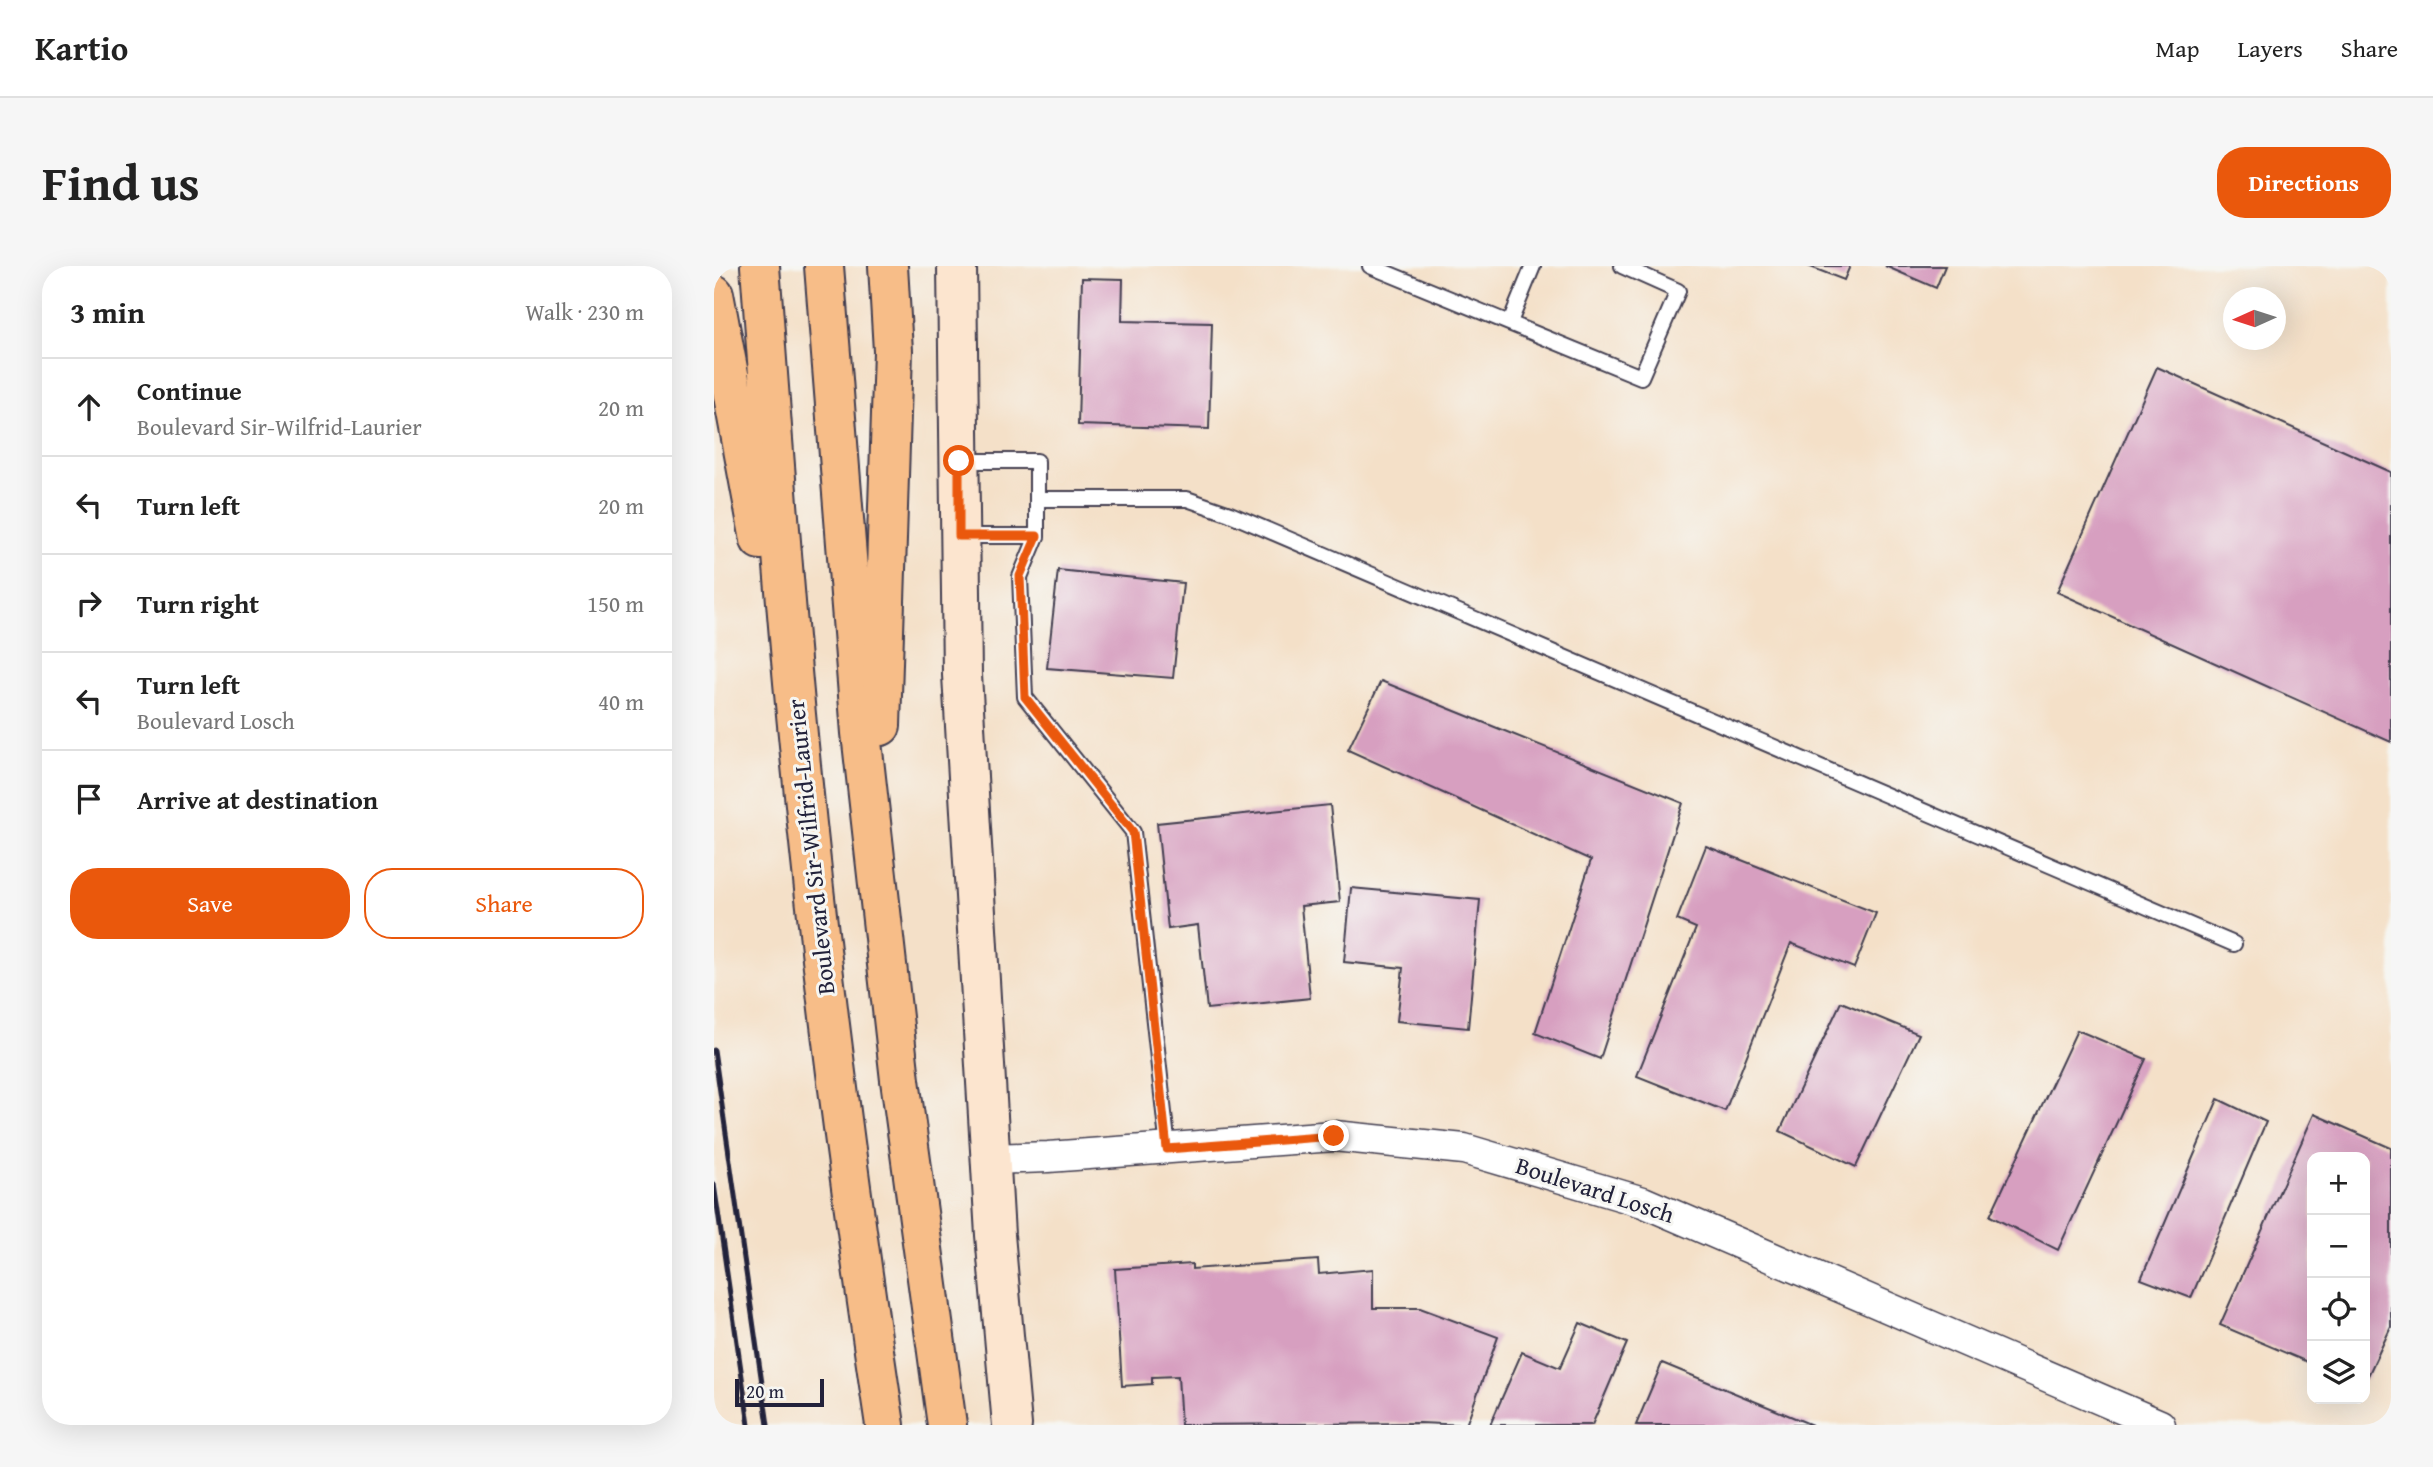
<!DOCTYPE html>
<meta charset="utf-8">
<style>
body{margin:0;font-family:"Gentium Book Plus",serif;background:#f6f6f6;color:#222}
.controls{position:absolute;right:21px;bottom:21px;display:grid;overflow:hidden;border-radius:14px;box-shadow:0 7px 28px #0002}
.controls button{width:63px;height:63px;display:grid;place-items:center;padding:0;border:0;border-bottom:2px solid #e0e0e0;background:#fff;color:#222;font:35px sans-serif}
.compass{position:absolute;left:1509px;top:21px;width:63px;height:63px;border-radius:50%;background:#fff;box-shadow:0 7px 28px #0002;rotate:267deg}
.scale{position:absolute;left:21px;bottom:18px;width:89px;box-sizing:border-box;padding-left:7px;border:4px solid #22223b;border-top:0;font-size:19px;line-height:24px;white-space:nowrap;color:#22223b;-webkit-text-stroke:5px #f6f6f2;paint-order:stroke}
.stop{position:absolute;width:21px;height:21px;margin:-16px;border:5px solid #ea580c;border-radius:50%;background:#fff}
.stop.end{background:#ea580c;border-color:#fff;box-shadow:0 2px 7px #0008}
.list{margin:0;padding:0;list-style:none}
h2{display:flex;justify-content:space-between;align-items:center;height:91px;margin:0;padding:0 28px;font-size:30px}
h2 small{font-size:23px;font-weight:400;color:#767676}
.list li{display:grid;grid-template-columns:46px 1fr auto;gap:21px;align-items:center;box-sizing:border-box;height:98px;padding:0 28px;border-top:2px solid #e0e0e0}
.list b{display:block;font-size:26px;white-space:nowrap}
.list p{margin:0;font-size:23px;white-space:nowrap;color:#767676}
.list em{font-size:23px;font-style:normal;color:#767676}
.actions{display:flex;gap:14px;padding:21px 28px}
.actions a{flex:1;padding:16px 0;border:2px solid #ea580c;border-radius:28px;text-align:center;font-size:24px;color:#ea580c}
.actions .main{background:#ea580c;color:#fff}
.icon{flex:none;width:38px;height:38px;fill:none;stroke:currentColor;stroke-width:2;stroke-linecap:round;stroke-linejoin:round}
.map{position:relative;flex:none;width:1677px;height:1159px;overflow:hidden;border-radius:28px}
header{display:flex;align-items:center;gap:42px;box-sizing:border-box;height:98px;padding:0 35px;background:#fff;border-bottom:2px solid #e0e0e0}
header strong{font-size:33px}
nav{display:flex;gap:38px;margin-inline-start:auto;font-size:24px}
.intro{display:flex;align-items:center;justify-content:space-between;box-sizing:border-box;height:168px;padding:0 42px}
h1{margin:0;font-size:49px}
.button{padding:18px 32px;border-radius:28px;background:#ea580c;color:#fff;font-size:24px;font-weight:700}
main{display:flex;gap:42px;padding:0 42px}
aside{flex:1;background:#fff;border-radius:28px;box-shadow:0 7px 28px #0002}
.map>svg:first-child{display:block}
</style>
<header>
<strong>Kartio</strong>
<nav><a>Map</a><a>Layers</a><a>Share</a></nav>
</header>
<div class="intro"><h1>Find us</h1><a class="button">Directions</a></div>
<main>
<aside>
<h2>3 min<small>Walk · 230 m</small></h2>
<ul class="list">
<li><svg class="icon" aria-label="ahead" viewBox="0 0 24 24"><path d="M12 20V5M6 11l6-6 6 6"/></svg><div><b>Continue</b><p>Boulevard Sir-Wilfrid-Laurier</p></div><em>20 m</em></li>
<li><svg class="icon" aria-label="left" viewBox="0 0 24 24"><path d="M17 20v-9H6M10 6l-5 5 5 5"/></svg><div><b>Turn left</b></div><em>20 m</em></li>
<li><svg class="icon" aria-label="right" viewBox="0 0 24 24"><path d="M7 20v-9h11M14 6l5 5-5 5"/></svg><div><b>Turn right</b></div><em>150 m</em></li>
<li><svg class="icon" aria-label="left" viewBox="0 0 24 24"><path d="M17 20v-9H6M10 6l-5 5 5 5"/></svg><div><b>Turn left</b><p>Boulevard Losch</p></div><em>40 m</em></li>
<li><svg class="icon" aria-label="arrive" viewBox="0 0 24 24"><path d="M6 21V4h12l-3 4 3 4H6"/></svg><div><b>Arrive at destination</b></div></li>
</ul>
<div class="actions"><a class="main">Save</a><a>Share</a></div>
</aside>
<div class="map">
<svg width="1677" height="1159" viewBox="0 0 1677 1159">
<rect width="100%" height="100%" fill="#f6f6f2"/>
<filter id="ink" filterUnits="userSpaceOnUse"><feTurbulence type="fractalNoise" baseFrequency=".0143" numOctaves="2"/><feDisplacementMap in="SourceGraphic" scale="14" xChannelSelector="R" yChannelSelector="G"/><feConvolveMatrix kernelMatrix="1 2 1 2 8 2 1 2 1" color-interpolation-filters="sRGB"/></filter>
<filter id="wash" filterUnits="userSpaceOnUse"><feTurbulence type="fractalNoise" baseFrequency=".00686" numOctaves="4" result="noise"/><feDisplacementMap in="SourceGraphic" scale="28" xChannelSelector="R" yChannelSelector="G"/><feGaussianBlur stdDeviation="1.57" result="paint"/><feColorMatrix in="noise" values="0 0 0 0 0 0 0 0 0 0 0 0 0 0 0 0 0 1.4 0 .05"/><feComposite in="paint" operator="in"/></filter>
<g filter="url(#wash)">
<rect width="100%" height="100%" fill="#f4e0c8"/>
<g id="blocks">
<!-- building -->
<g fill="#d79fc0">
<polygon points="1094,0 1136,0 1130,14"/>
<polygon points="1171,0 1231,0 1222,22"/>
<polygon points="368,12 409,13 408,55 498,57 495,163 364,159"/>
<polygon points="1443,101 1677,206 1677,476 1343,326"/>
<polygon points="344,304 469,317 459,412 333,402"/>
<polygon points="667,415 969,537 886,793 821,767 877,594 634,484"/>
<polygon points="616,539 626,636 587,640 596,732 493,743 484,659 454,663 443,557"/>
<polygon points="992,580 1162,647 1140,702 1077,677 1011,845 923,810 982,662 963,654"/>
<polygon points="637,622 766,634 754,762 683,755 689,702 630,696"/>
<polygon points="1127,736 1205,768 1142,901 1066,865"/>
<polygon points="1363,764 1432,793 1344,984 1276,950"/>
<polygon points="1504,833 1552,856 1477,1032 1427,1013"/>
<polygon points="1600,848 1677,882 1677,1061 1651,1116 1651,891 1598,891 1598,1098 1506,1059"/>
<polygon points="604,994 605,1008 659,1003 659,1042 706,1042 784,1071 752,1159 706,1157 467,1159 464,1110 438,1111 438,1118 408,1120 401,1003 478,998 478,1003"/>
<polygon points="866,1057 913,1077 878,1159 776,1159 808,1086 846,1102"/>
<polygon points="948,1097 1098,1159 922,1159"/>
</g>
</g>
</g>
<g filter="url(#ink)">
<use href="#blocks" fill-opacity="0" stroke="#423e50" stroke-width="2"/>
<g fill="none" stroke-linecap="round" stroke-linejoin="round">
<!-- lane casing -->
<g stroke="#423e50" stroke-width="18">
<g id="lane">
<polyline points="656,0 927,111 964,25 908,0"/>
<polyline points="796,56 819,0"/>
<polyline points="246,195 323,195 323,270 247,270"/>
<polyline points="323,233 473,233 516,248 1520,678"/>
<polyline points="323,270 306,311 311,431 419,566 454,883"/>
</g>
</g>
<!-- street casing -->
<g stroke="#423e50" stroke-width="33">
<polyline id="street" points="277,893 334,891 620,870 750,883 929,936 1446,1159"/>
</g>
<!-- secondary casing -->
<g stroke="#423e50" stroke-width="42">
<polyline id="secondary" points="243,0 248,409 281,969 298,1159"/>
</g>
<!-- highway casing -->
<g stroke="#423e50" stroke-width="42">
<g id="highway">
<path d="M46,0c12,160 23,320 39,479 22,227 52,454 86,680"/>
<polyline points="110,0 147,467 186,814 233,1159"/>
<polyline points="0,28 46,274"/>
<polyline points="167,460 179,85 174,0"/>
</g>
</g>
<!-- lane -->
<use href="#lane" stroke="#fff" stroke-width="14"/>
<!-- street -->
<use href="#street" stroke="#fff" stroke-width="30"/>
<!-- secondary -->
<use href="#secondary" stroke="#fce5cf" stroke-width="38"/>
<!-- highway -->
<use href="#highway" stroke="#f7bd88" stroke-width="38"/>
<!-- rail -->
<g stroke="#22223b" stroke-width="5">
<polyline points="0,784 54,1159"/>
<polyline points="0,918 35,1159"/>
</g>
</g>
</g>
<g fill="none" stroke-linecap="round" stroke-linejoin="round" filter="url(#ink)">
<!-- route -->
<polyline stroke="#ea580c" stroke-width="9" points="245,195 245,270 323,270 306,310 311,431 419,566 453,883 620,870"/>
</g>
<g text-anchor="middle" stroke-width="6" stroke-linejoin="round" paint-order="stroke">
<!-- street labels -->
<g font-size="24" fill="#22223b" stroke="#f6f6f2">
<text transform="translate(97 581) rotate(-96)" y="8">Boulevard Sir-Wilfrid-Laurier</text>
<text transform="translate(881 924) rotate(18)" y="8">Boulevard Losch</text>
</g>
</g>
</svg>
<div class="controls">
<button>+</button>
<button>−</button>
<button><svg class="icon" aria-label="locate" viewBox="0 0 24 24"><circle cx="12" cy="12" r="6"/><path d="M12 2v4M12 18v4M2 12h4M18 12h4"/></svg></button>
<button><svg class="icon" aria-label="layers" viewBox="0 0 24 24"><path d="M12 4l9 5-9 5-9-5zM3 14l9 5 9-5"/></svg></button>
</div>
<svg class="compass" viewBox="-18 -18 36 36"><path d="M0-13l5 13h-10z" fill="#e53935"/><path d="M0 13l5-13h-10z" fill="#767676"/></svg>
<div class="scale">20 m</div>
<div class="stop" style="left:245px;top:195px"></div>
<div class="stop end" style="left:620px;top:870px"></div>
</div>
</main>
